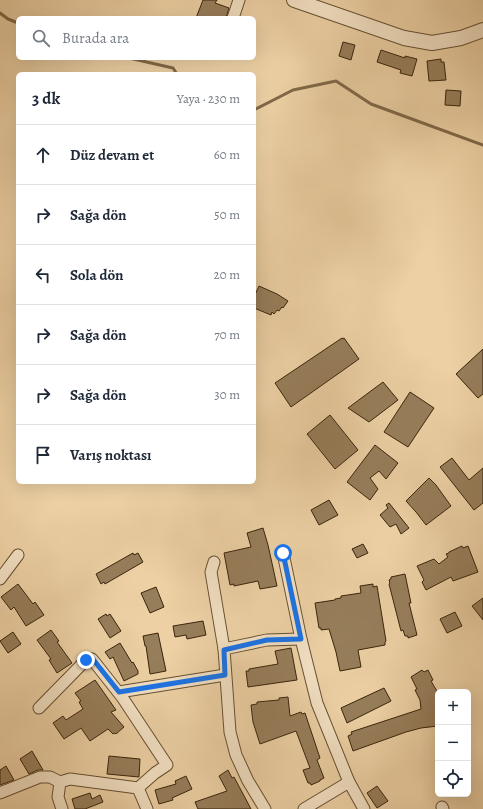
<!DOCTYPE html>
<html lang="tr">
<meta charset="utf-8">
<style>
body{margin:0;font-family:Alegreya,serif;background:#f2f2f3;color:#1f2937}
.controls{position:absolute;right:12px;bottom:12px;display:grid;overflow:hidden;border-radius:6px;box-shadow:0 4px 16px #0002}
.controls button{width:36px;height:36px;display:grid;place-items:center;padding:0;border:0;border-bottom:1px solid #e0e1e3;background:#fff;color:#1f2937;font:20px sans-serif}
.stop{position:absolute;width:12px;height:12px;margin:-9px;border:3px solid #1a73e8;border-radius:50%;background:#fff}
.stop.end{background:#1a73e8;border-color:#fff;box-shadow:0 1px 4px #0008}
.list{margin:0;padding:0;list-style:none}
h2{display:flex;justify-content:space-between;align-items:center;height:52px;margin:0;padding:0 16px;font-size:17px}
h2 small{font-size:13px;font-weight:400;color:#747a83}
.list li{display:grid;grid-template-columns:26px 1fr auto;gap:12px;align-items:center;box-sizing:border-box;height:60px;padding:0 16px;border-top:1px solid #e0e1e3}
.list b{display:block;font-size:15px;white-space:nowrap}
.list em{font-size:13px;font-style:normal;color:#747a83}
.icon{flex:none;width:22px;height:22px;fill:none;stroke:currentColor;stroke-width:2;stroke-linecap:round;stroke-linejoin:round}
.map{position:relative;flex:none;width:483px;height:809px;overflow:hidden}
.search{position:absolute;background:#fff;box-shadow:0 4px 16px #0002;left:16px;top:16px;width:240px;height:44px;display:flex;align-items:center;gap:10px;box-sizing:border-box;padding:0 14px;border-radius:6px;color:#747a83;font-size:15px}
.panel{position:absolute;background:#fff;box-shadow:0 4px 16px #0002;left:16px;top:72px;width:240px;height:412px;border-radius:6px}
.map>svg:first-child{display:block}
</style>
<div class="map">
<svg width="483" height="809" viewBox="0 0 483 809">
<rect width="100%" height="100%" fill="#edd1a5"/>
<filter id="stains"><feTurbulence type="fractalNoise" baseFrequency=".005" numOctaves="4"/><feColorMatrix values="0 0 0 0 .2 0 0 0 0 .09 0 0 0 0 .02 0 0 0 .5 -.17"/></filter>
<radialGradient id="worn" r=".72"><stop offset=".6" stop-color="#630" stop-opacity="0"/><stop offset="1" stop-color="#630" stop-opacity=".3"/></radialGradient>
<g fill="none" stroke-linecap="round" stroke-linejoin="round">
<!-- stream -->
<g stroke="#806948" stroke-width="3">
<polyline points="0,13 8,19 18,23"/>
<polyline points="129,58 173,68 177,74"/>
<polyline points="254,110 293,90 336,81 371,104 483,145"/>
</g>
</g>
<!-- building -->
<g fill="#977e5b" stroke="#39250b">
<polygon points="203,0 217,0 215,3 229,8 226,18 196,18"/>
<polygon points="343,42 355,45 351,60 339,56"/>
<polygon points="381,50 405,58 405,56 417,59 412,76 400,73 401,70 377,62"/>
<polygon points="441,59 441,62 444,62 446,80 429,81 427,61"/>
<polygon points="446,90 461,91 460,106 445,105"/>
<polygon points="259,286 277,294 288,301 283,308 282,307 279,311 277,310 274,314 272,312 271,315 254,308 254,297"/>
<polygon points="342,338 342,339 344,338 359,359 291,407 275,383"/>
<polygon points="483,349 483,394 478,398 456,374"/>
<polygon points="383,382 398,400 369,422 348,408"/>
<polygon points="410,392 434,408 408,447 384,432"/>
<polygon points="330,415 358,450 335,469 307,434"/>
<polygon points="375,445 398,463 386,479 379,471 370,478 378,489 370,500 347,482"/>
<polygon points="452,458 469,480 483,468 483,503 474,510 440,467"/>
<polygon points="429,478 436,485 451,506 426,525 416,512 406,501"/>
<polygon points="329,500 338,515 319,525 311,510"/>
<polygon points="389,503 409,528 401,534 396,524 390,527 380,515 388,508 386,505"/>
<polygon points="263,528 268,545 277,586 260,589 258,581 234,586 234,584 230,585 224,553 251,547 247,533"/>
<polygon points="363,544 368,553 357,558 352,549"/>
<polygon points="462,546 463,548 468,546 478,572 453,581 451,577 426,590 422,582 424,580 417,566 434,559 439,564 448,557 446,554 449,553 449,552"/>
<polygon points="133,553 134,555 138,553 143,562 105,584 104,582 101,584 96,574"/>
<polygon points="405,574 411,603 409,603 417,635 408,638 408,636 405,636 403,630 401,631 389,584 390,583 389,580 391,579 391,577"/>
<polygon points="18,584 33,604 35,602 44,615 26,626 14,607 11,610 1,597"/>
<polygon points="373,584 373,587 377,586 386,641 385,642 385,645 358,650 361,667 340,671 336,652 329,629 321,630 321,628 319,628 315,603 335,600 335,599 341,598 341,596 361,593 360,586"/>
<polygon points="156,587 164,607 150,613 141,593"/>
<polygon points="483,598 483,620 472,606"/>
<polygon points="455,612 462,626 447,633 440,619"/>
<polygon points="106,614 107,616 110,614 121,631 110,638 98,619"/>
<polygon points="203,621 206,635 187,639 186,635 175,637 173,626"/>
<polygon points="51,630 59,641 57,642 72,663 57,673 49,660 51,659 37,640"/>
<polygon points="13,632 21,644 8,653 0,641"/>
<polygon points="158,633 166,671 150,674 146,646 145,646 143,636"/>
<polygon points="120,643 132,663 133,662 138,671 138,674 124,681 113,657 110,659 105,652"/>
<polygon points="291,648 297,680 248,687 246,671 249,671 249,669 278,664 275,651"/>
<polygon points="422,670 424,672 428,670 433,680 431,681 438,693 438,726 421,728 406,732 353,751 348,736 352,734 351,732 421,709 420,700 415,690 417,689 411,677"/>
<polygon points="95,680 116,710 111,712 124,727 116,734 115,733 113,734 108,729 90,741 81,728 64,739 53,723 63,716 66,720 83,709 79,702 81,701 75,693"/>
<polygon points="384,688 391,701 347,723 341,708"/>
<polygon points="288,697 290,716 301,712 302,714 305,713 320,758 317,760 324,778 320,780 320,781 311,785 310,783 308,783 303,770 310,768 296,731 260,744 253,722 251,705 257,704 257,702 279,700 279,698"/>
<polygon points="32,751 43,770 38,770 29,774 20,759"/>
<polygon points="109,756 140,759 139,777 107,774"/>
<polygon points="6,766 14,780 0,785 0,770"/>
<polygon points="228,770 232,778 234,777 251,809 198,809 195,802 227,791 219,776"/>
<polygon points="186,776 192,789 172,798 173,800 159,804 155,790 176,784 175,781"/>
<polygon points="377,786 388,801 377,808 367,793"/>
<polygon points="90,793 92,799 100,795 103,802 85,809 75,809 72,799"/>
</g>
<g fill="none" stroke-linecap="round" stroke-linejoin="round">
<!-- minor casing -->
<g stroke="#665032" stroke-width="13">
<g id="minor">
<polyline points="233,18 239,0"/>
<polyline points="283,553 301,639 317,703 349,782 364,809"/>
<polyline points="214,562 211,572 224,649 267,640 301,639"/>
<polyline points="0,579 18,555"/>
<polyline points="224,649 230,732 236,755 248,781 265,809"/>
<polyline points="119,692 225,675"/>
<polyline points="39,708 86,660 92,659 122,697 167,765 155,773 138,788 70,779 60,782 58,797 62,809"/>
<polyline points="138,788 147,809"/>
<polyline points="0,793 40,777 50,777 60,782"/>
<polyline points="442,807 443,809"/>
<polyline points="304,809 349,782"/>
</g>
</g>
<!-- tertiary casing -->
<g stroke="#665032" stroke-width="16">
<polyline id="tertiary" points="294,0 404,38 432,43 461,38 483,30"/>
</g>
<!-- minor -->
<use href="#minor" stroke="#f3e1c4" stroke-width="11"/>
<!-- tertiary -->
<use href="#tertiary" stroke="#f3e1c4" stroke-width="14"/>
</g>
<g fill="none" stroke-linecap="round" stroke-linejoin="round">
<!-- route -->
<polyline stroke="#1a73e8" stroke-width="5" points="86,660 92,658 119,692 225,675 224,650 267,640 301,639 283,553"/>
</g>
<rect width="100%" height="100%" filter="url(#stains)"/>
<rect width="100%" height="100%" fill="url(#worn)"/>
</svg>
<div class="controls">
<button>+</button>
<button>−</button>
<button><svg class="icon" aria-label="locate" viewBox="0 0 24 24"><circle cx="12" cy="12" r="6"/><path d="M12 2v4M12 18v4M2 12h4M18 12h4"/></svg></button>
</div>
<div class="stop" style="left:283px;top:553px"></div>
<div class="stop end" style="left:86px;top:660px"></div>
<div class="search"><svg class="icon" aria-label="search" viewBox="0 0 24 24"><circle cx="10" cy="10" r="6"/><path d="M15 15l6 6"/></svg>Burada ara</div>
<section class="panel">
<h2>3 dk<small>Yaya · 230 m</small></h2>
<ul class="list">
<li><svg class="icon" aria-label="ahead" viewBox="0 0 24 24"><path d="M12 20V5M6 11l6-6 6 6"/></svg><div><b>Düz devam et</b></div><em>60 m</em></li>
<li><svg class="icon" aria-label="right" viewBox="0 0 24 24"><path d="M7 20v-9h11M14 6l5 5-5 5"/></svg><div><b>Sağa dön</b></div><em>50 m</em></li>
<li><svg class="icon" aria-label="left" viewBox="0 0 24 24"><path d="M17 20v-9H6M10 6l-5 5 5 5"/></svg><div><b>Sola dön</b></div><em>20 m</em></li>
<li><svg class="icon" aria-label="right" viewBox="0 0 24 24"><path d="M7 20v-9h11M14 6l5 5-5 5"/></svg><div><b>Sağa dön</b></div><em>70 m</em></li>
<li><svg class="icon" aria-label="right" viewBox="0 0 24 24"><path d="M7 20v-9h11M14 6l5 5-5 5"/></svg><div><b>Sağa dön</b></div><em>30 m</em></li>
<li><svg class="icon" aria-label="arrive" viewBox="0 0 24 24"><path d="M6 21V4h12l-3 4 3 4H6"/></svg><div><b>Varış noktası</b></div></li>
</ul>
</section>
</div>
